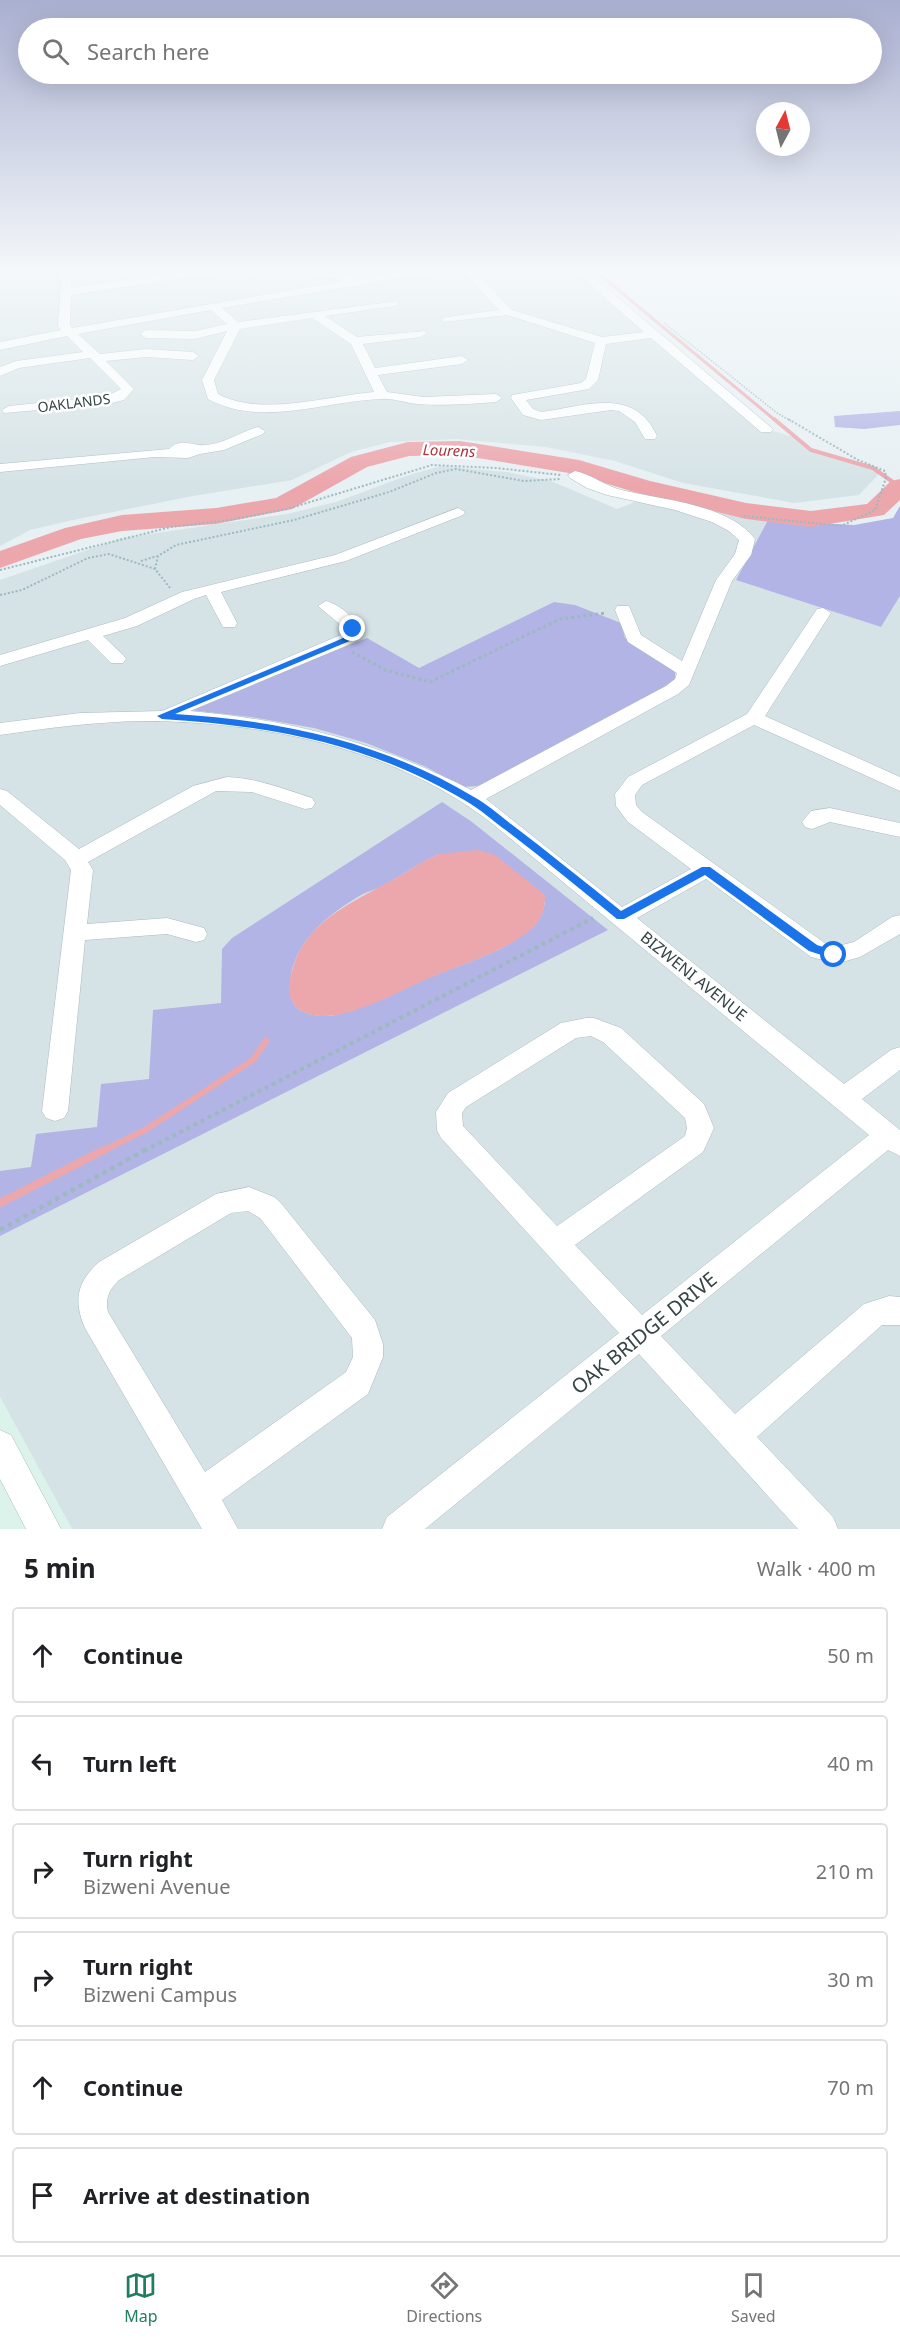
<!DOCTYPE html>
<meta charset="utf-8">
<style>
body{margin:0;font-family:"Noto Sans",sans-serif;background:#f2f2f2;color:#202124}
.compass{position:absolute;left:756px;top:102px;width:54px;height:54px;border-radius:50%;background:#fff;box-shadow:0 6px 24px #0002;rotate:7deg}
.stop{position:absolute;width:18px;height:18px;margin:-14px;border:4px solid #1a73e8;border-radius:50%;background:#fff}
.stop.end{background:#1a73e8;border-color:#fff;box-shadow:0 2px 6px #0008}
.list{margin:0;padding:0;list-style:none}
h2{display:flex;justify-content:space-between;align-items:center;height:78px;margin:0;padding:0 24px;font-size:26px}
h2 small{font-size:20px;font-weight:400;color:#757577}
.list li{display:grid;grid-template-columns:39px 1fr auto;gap:18px;align-items:center;box-sizing:border-box;height:96px;margin:0 12px 12px;padding:0 12px;border:2px solid #e0e0e0;border-radius:6px}
.list b{display:block;font-size:22px;white-space:nowrap}
.list p{margin:0;font-size:20px;white-space:nowrap;color:#757577}
.list em{font-size:20px;font-style:normal;color:#757577}
.icon{flex:none;width:33px;height:33px;fill:none;stroke:currentColor;stroke-width:2;stroke-linecap:round;stroke-linejoin:round}
.map{position:relative;flex:none;width:900px;height:1529px;overflow:hidden}
.search{position:absolute;background:#fff;box-shadow:0 6px 24px #0002;left:18px;right:18px;top:18px;height:66px;display:flex;align-items:center;gap:15px;box-sizing:border-box;padding:0 21px;border-radius:33px;color:#757577;font-size:22px}
.sheet{height:726px;background:#fff}
nav{display:flex;justify-content:space-around;align-items:center;box-sizing:border-box;height:84px;border-top:2px solid #e0e0e0;background:#fff;font-size:16px;color:#757577}
nav a{display:grid;justify-items:center;gap:3px}
nav .on{color:#217d5f}
.map>svg:first-child{display:block}
</style>
<div class="map">
<svg width="900" height="1529" viewBox="0 0 900 1529">
<rect width="100%" height="100%" fill="#e7f0f3"/>
<!-- residential -->
<g fill="#d6e3e6">
<polygon points="0,269 577,269 767,429 793,437 816,454 871,469 879,474 859,495 794,503 683,483 615,461 546,447 455,439 390,442 351,452 292,480 193,496 73,520 30,530 0,546"/>
<polygon points="441,466 507,472 551,481 617,509 640,500 768,520 737,580 881,627 900,596 900,1529 72,1529 0,1397 0,580 122,538 287,514 336,502 409,475"/>
</g>
<!-- medical -->
<polygon fill="#dbf3ea" points="0,1397 72,1529 0,1529"/>
<!-- green -->
<g fill="#b2b4e5" fill-rule="evenodd">
<polygon points="900,411 900,425 864,429 835,427 834,416"/>
<polygon points="900,506 900,596 881,627 736,580 768,520 854,525 893,518"/>
<polygon points="554,602 575,605 621,623 625,638 674,666 676,683 488,785 464,787 424,766 366,743 314,728 251,717 190,710 191,707 367,638 419,668"/>
<path d="M442,802l30,20 136,108 -608,306v-65l31,-4 5,-33 61,-7 4,-43 48,-5 4,-69 68,-7 1,-54 10,-11zM439,854h17l89,48c-2,12 -7,22 -18,30 -28,22 -66,32 -99,46 -31,14 -60,29 -93,37 -8,2 -24,1 -31,-3 -11,-4 -15,-15 -14,-26 1,-43 38,-72 73,-92 6,-3 14,-5 21,-9 19,-10 36,-23 55,-31z"/>
</g>
<!-- water -->
<path fill="#eca7ad" d="M478,850l17,5 50,40c0,11 -2,21 -9,29 -21,25 -80,42 -109,55 -30,13 -69,36 -102,37 -13,1 -29,-4 -34,-17 -4,-9 -1,-21 2,-31 12,-44 54,-63 90,-83 15,-7 29,-17 43,-25l13,-6z"/>
<g fill="none" stroke-linecap="round" stroke-linejoin="round">
<!-- stream-far3 -->
<polyline stroke="#eca7ad" stroke-width="3" points="593,269 776,421"/>
<!-- stream-far2 -->
<polyline stroke="#eca7ad" stroke-width="4" points="774,419 811,450 873,468 900,487"/>
<!-- stream-far1 -->
<polyline stroke="#eca7ad" stroke-width="6" points="103,1151 145,1130 253,1060 266,1041"/>
<!-- stream -->
<polyline stroke="#eca7ad" stroke-width="8" points="0,1203 106,1149"/>
<!-- river -->
<polygon fill="#eca7ad" fill-rule="evenodd" points="460,441 579,460 650,481 746,503 811,511 867,504 891,481 900,479 900,500 884,515 811,527 746,519 634,492 575,474 460,455 409,456 367,467 292,509 216,524 122,531 81,539 0,568 0,551 65,528 122,515 216,508 276,498 351,457 408,442"/>
<!-- minor casing -->
<g stroke="#aababe" stroke-width="1">
<g id="minor">
<path d="M62,269h10l-1,19 131,-19h28l-5,3 -154,23 -1,30 2,3 272,-47 -49,-12h24l26,5 12,5 59,-10h24l-5,3 -213,36 16,14 160,-21v4l-4,1 -69,10 32,21 68,-6 2,2 -6,4 -58,7 12,24 87,-12 6,4 -6,4 -84,11 9,17 36,5 73,-3 6,4 -6,4c-26,2 -53,4 -79,2 -12,-1 -24,-6 -36,-5 -57,2 -120,29 -173,0l-6,-19 25,-49 -32,8 -49,-1 -6,-4 6,-4 49,1 32,-7 -16,-14 -133,24 22,20 46,-5 47,3 6,4 -6,4 -47,-3 -40,4 28,28 -10,11 -16,4 -104,9 -2,-3 7,-4 98,-10 14,-7 -31,-31 -71,10 -19,8v-9l16,-6 67,-9 -16,-16 -67,14v-8l61,-12 -3,-4zM312,318l39,26 23,48c-47,4 -113,25 -156,2l-4,-14 26,-51z"/>
<path d="M461,269h11l40,41 90,27 42,-5 -72,-63h12l189,160 -2,3h-10l-110,-94 -45,6 -8,36 -9,9 -63,11 7,9 9,3c42,-6 93,-26 115,24l-2,3h-10l-10,-17 -16,-11 -8,-1 -70,10 -18,-5 -12,-17 1,-3 69,-12 5,-4 9,-36 -88,-28 -64,7v-4l4,-1 52,-7z"/>
<path d="M258,427l7,4 -2,3 -39,16 -24,4 -12,4 -33,-1 -155,15v-8l169,-15c10,-10 19,-5 30,-4 21,2 40,-13 59,-18z"/>
<path d="M575,471c15,3 28,13 43,18 41,11 110,14 137,50l-4,16 -19,26 -43,104 -11,9 -192,105 136,108 69,-38 -63,-47 -12,-16 -1,-12 13,-17 119,-63 70,-105 6,-1 8,5 -66,103 135,61v14l-146,-66 -112,60 -7,10 1,10 6,7 184,132 16,1 12,-3 38,-25 8,-2v19l-40,23 -18,5 -23,-3 -8,-2 -105,-78 -69,39 207,166 47,-34 9,-3v23l-38,29 38,31v26l-12,-6 -227,186 74,78 129,-110 25,-8 11,1v28h-18l-125,112 76,80 5,12h-40l-159,-175 -214,175h-43l5,-12 232,-184 -178,-195 -4,-8 -1,-18 12,-19 113,-70 25,-5h8l27,10 83,76 10,24 -11,24 -128,93 67,70 227,-180 -375,-310c-97,-77 -231,-104 -353,-104 -47,1 -94,7 -141,14v-12l80,-10 82,-2 181,-77 -1,-8 -24,-20 8,-5c15,4 31,18 35,33l-6,8 -165,69c102,9 190,32 281,79l195,-104 9,-7 2,-6 -49,-31 -13,-32 2,-4h12l12,29 41,26 34,-81 19,-26 4,-14 -10,-9 -17,-9 -37,-12 -68,-15 -20,-7 -17,-10 -2,-3zM591,1036l12,6 82,76 2,10 -2,8 -128,90 -94,-100 -1,-13 4,-6 110,-69z"/>
<polygon points="458,508 465,512 463,515 346,561 221,592 237,623 235,627 223,627 206,595 194,599 137,626 103,636 123,655 126,659 123,663 111,663 88,640 0,666 0,655 125,618 182,592 335,555"/>
<path d="M227,777c30,1 57,12 85,21l3,5 -3,5 -7,1 -53,-17 -36,-1 -128,71 5,8 -6,54 80,-6 37,10 3,6 -3,6 -8,2 -29,-8 -82,6 -17,171 -4,7 -9,3 -9,-3 -4,-7 29,-241 -6,-10 -65,-55v-16l7,2 72,58 114,-63z"/>
<polygon points="830,808 900,823 900,837 830,822 812,829 805,827 802,822 811,811"/>
<path d="M249,1187l25,10 6,5 95,118 8,24v13l-15,37 -146,106 16,29h-36l-117,-201c-12,-27 -8,-46 14,-66l117,-68zM248,1211l12,7 92,120 1,19 -7,15 -141,100 -97,-160c-3,-14 1,-22 11,-32l112,-67z"/>
<polygon points="0,1430 11,1435 61,1529 26,1529 0,1479"/>
</g>
</g>
<!-- path-far4 -->
<polyline stroke="#9cb9bf" stroke-width="1.5" stroke-dasharray="1.5 1.5" stroke-linecap="butt" points="664,323 777,413 791,421"/>
<!-- path-far3 -->
<g stroke="#9cb9bf" stroke-width="2" stroke-dasharray="2 2" stroke-linecap="butt">
<polyline points="744,516 841,526 875,510 886,478 885,471 858,460 788,419"/>
<polyline points="141,561 157,556"/>
<polyline points="0,570 171,527 230,520 287,509 432,465 496,468 561,475"/>
<polyline points="170,588 155,569 158,556 176,545 294,520 389,492 436,473 456,469 524,481 561,479"/>
<polyline points="0,595 22,590 88,558 109,554 155,569"/>
</g>
<!-- path-far2 -->
<polyline stroke="#9cb9bf" stroke-width="3" stroke-dasharray="3 3" stroke-linecap="butt" points="352,652 385,670 430,682 560,619 606,613"/>
<!-- path-far1 -->
<polyline stroke="#9cb9bf" stroke-width="4" stroke-dasharray="4 4" stroke-linecap="butt" points="144,1151 593,918"/>
<!-- path -->
<polyline stroke="#9cb9bf" stroke-width="4.5" stroke-dasharray="4.5 4.5" stroke-linecap="butt" points="0,1230 147,1149"/>
<!-- minor -->
<use href="#minor" fill="#fff" fill-rule="evenodd"/>
</g>
<!-- sky -->
<linearGradient id="sky" x2="0" y2="1"><stop stop-color="#a9afd0"/><stop offset="0.56" stop-color="#f4f8fa"/><stop offset="1" stop-color="#f4f8fa" stop-opacity="0"/></linearGradient>
<rect width="900" height="483" fill="url(#sky)"/>
<!-- route -->
<path fill="#1a73e8" d="M350,628l7,1 -5,11 -177,74c104,6 208,28 299,83 13,7 25,18 37,27 37,28 74,58 110,87l81,-44h8l107,78 21,7v6l-4,1 -25,-8 -104,-76 -81,44h-7c-37,-30 -73,-60 -110,-88 -14,-10 -27,-22 -41,-30 -98,-58 -193,-75 -304,-82l-5,-3 177,-74 11,-5z"/>
<g text-anchor="middle" stroke-width="5" stroke-linejoin="round" paint-order="stroke">
<!-- far-street labels -->
<g font-size="14" fill="#364445" stroke="#fff">
<text transform="translate(74 403) rotate(-7)" y="5">OAKLANDS</text>
</g>
<!-- far-water labels -->
<g font-size="15" font-style="italic" fill="#ab353e" stroke="#fff">
<text transform="translate(449 451) rotate(2)" y="5">Lourens</text>
</g>
<!-- street labels -->
<g font-size="16" fill="#364445" stroke="#fff">
<text transform="translate(694 976) rotate(39)" y="6">BIZWENI AVENUE</text>
</g>
<!-- near-street labels -->
<g font-size="20" fill="#364445" stroke="#fff">
<text transform="translate(644 1333) rotate(-39)" y="7">OAK BRIDGE DRIVE</text>
</g>
</g>
</svg>
<svg class="compass" viewBox="-18 -18 36 36"><path d="M0-13l5 13h-10z" fill="#e53935"/><path d="M0 13l5-13h-10z" fill="#757577"/></svg>
<div class="stop" style="left:834px;top:955px"></div>
<div class="stop end" style="left:353px;top:629px"></div>
<div class="search"><svg class="icon" aria-label="search" viewBox="0 0 24 24"><circle cx="10" cy="10" r="6"/><path d="M15 15l6 6"/></svg>Search here</div>
</div>
<section class="sheet">
<h2>5 min<small>Walk · 400 m</small></h2>
<ul class="list">
<li><svg class="icon" aria-label="ahead" viewBox="0 0 24 24"><path d="M12 20V5M6 11l6-6 6 6"/></svg><div><b>Continue</b></div><em>50 m</em></li>
<li><svg class="icon" aria-label="left" viewBox="0 0 24 24"><path d="M17 20v-9H6M10 6l-5 5 5 5"/></svg><div><b>Turn left</b></div><em>40 m</em></li>
<li><svg class="icon" aria-label="right" viewBox="0 0 24 24"><path d="M7 20v-9h11M14 6l5 5-5 5"/></svg><div><b>Turn right</b><p>Bizweni Avenue</p></div><em>210 m</em></li>
<li><svg class="icon" aria-label="right" viewBox="0 0 24 24"><path d="M7 20v-9h11M14 6l5 5-5 5"/></svg><div><b>Turn right</b><p>Bizweni Campus</p></div><em>30 m</em></li>
<li><svg class="icon" aria-label="ahead" viewBox="0 0 24 24"><path d="M12 20V5M6 11l6-6 6 6"/></svg><div><b>Continue</b></div><em>70 m</em></li>
<li><svg class="icon" aria-label="arrive" viewBox="0 0 24 24"><path d="M6 21V4h12l-3 4 3 4H6"/></svg><div><b>Arrive at destination</b></div></li>
</ul>
</section>
<nav>
<a class="on"><svg class="icon" aria-label="map" viewBox="0 0 24 24"><path d="M3 6l6-2 6 2 6-2v14l-6 2-6-2-6 2zM9 4v14M15 6v14"/></svg>Map</a>
<a><svg class="icon" aria-label="directions" viewBox="0 0 24 24"><path d="M12 3l9 9-9 9-9-9zM9 14v-3h6M13 9l2 2-2 2"/></svg>Directions</a>
<a><svg class="icon" aria-label="saved" viewBox="0 0 24 24"><path d="M7 4h10v16l-5-4-5 4z"/></svg>Saved</a>
</nav>
